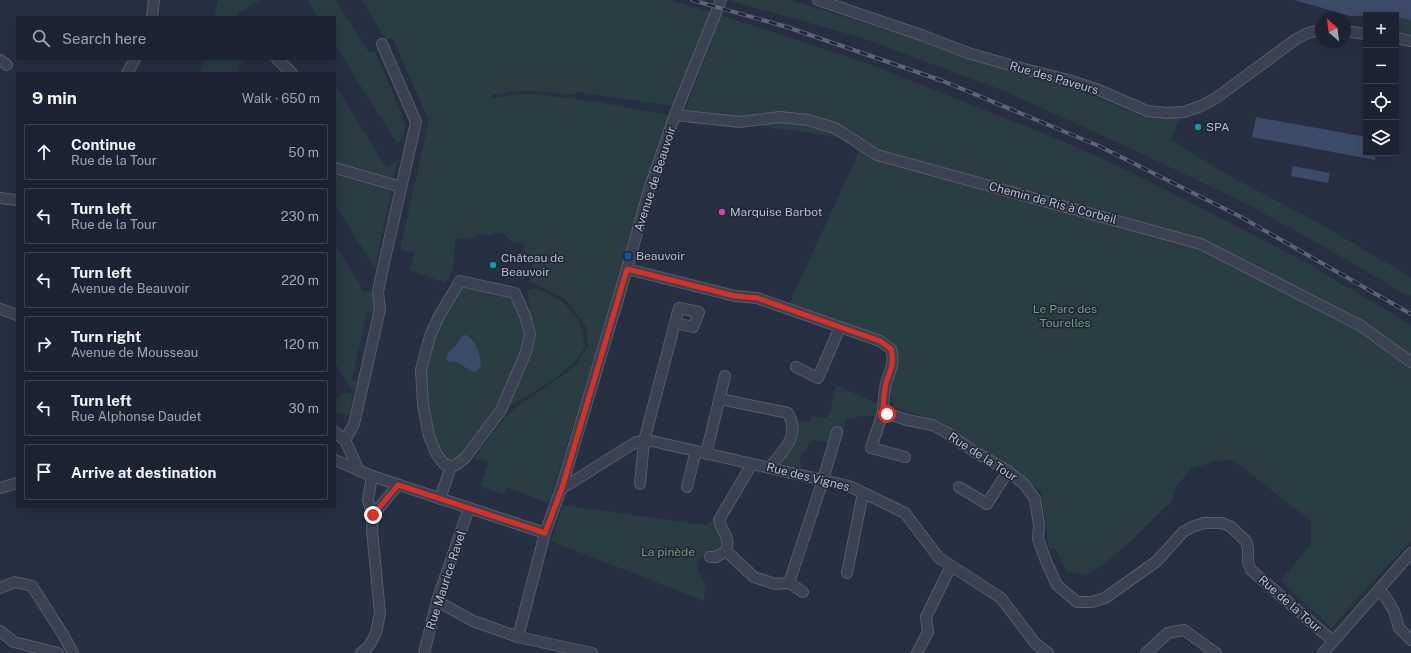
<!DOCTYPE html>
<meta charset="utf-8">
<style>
body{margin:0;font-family:"Public Sans",sans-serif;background:#2a2f3e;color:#f1f3f6}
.controls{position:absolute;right:12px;top:12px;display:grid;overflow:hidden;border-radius:0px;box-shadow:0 4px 16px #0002}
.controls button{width:36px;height:36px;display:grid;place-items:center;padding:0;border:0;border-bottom:1px solid #3b404d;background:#1d2332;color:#f1f3f6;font:20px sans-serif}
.compass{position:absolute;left:1315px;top:12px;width:36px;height:36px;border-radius:50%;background:#1d2332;box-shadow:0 4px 16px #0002;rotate:332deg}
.stop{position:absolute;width:12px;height:12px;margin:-9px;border:3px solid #d93025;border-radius:50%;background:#fff}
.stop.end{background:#d93025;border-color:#fff;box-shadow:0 1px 4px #0008}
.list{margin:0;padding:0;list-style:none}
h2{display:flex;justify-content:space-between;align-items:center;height:52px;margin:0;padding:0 16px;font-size:17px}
h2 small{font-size:13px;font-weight:400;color:#a0a4ac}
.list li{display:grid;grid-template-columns:26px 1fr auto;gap:12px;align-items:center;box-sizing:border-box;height:56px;margin:0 8px 8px;padding:0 8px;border:1px solid #3b404d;border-radius:0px}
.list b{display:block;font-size:15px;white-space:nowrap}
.list p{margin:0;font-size:13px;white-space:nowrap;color:#a0a4ac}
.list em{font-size:13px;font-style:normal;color:#a0a4ac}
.icon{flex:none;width:22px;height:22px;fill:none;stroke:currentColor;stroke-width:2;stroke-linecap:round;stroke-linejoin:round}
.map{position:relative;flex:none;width:1411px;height:653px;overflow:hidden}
.search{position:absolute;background:#1d2332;box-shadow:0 4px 16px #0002;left:16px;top:16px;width:320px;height:44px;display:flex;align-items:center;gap:10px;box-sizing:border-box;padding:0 14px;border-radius:0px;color:#a0a4ac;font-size:15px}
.panel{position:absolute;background:#1d2332;box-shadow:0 4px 16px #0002;left:16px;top:72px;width:320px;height:436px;border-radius:0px}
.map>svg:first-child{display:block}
</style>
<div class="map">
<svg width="1411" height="653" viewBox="0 0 1411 653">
<rect width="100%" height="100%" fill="#272f42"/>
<!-- green -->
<g fill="#293d43">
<polygon points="218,0 260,0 237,14 239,17 214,17"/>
<polygon points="307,0 336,0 368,51 375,52 401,112 406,127 400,141 397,143 335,45 335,17 318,17"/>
<path d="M362,0h308l41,12 -39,94 -95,-14 -2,3c-31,-4 -53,-6 -83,0v3l26,-4h17l57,7 77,14 -120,388 -42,-15 -3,7 -23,-9 7,-24 -14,-4 32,-43 69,-49 13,-20 -2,-19 -21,-28 -36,-18 6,-24 -12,-6 2,-7 -15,-3c-5,-9 -13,-10 -22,-5l-9,-2 -2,2 -22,4c-1,16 1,31 -10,43l-35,-13 4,-17 -14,-4 29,-128 -37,-84 -6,3z"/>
<polygon points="728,0 791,0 930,44 982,62 1083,91 1140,116 1156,119 1180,118 1171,140 1231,177 1308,217 1411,277 1411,295 1408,296 1316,242 1244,203 1147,156 1002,90 859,37"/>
<polygon points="721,15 869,64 1070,144 1129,171 1304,261 1411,325 1411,541 1339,619 1332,629 1281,581 1311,543 1311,521 1233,460 1217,461 1192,468 1176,487 1172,501 1129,543 1103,565 1088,574 1067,572 1055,548 1049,550 1041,491 939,421 894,407 889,387 897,352 788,306 864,141 767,127 737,118 684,114"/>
<polygon points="1396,17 1411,20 1411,38 1396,34"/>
<polygon points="204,59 246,59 247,60 239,66 238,73 200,73"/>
<polygon points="335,85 386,167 398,160 391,184 335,168"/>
<polygon points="335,175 391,191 375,268 335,205"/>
<polygon points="335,245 360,284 362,291 378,292 374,313 367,312 352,380 357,382 353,392 350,414 346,416 335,412 335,400 345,393 353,392 335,363"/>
<polygon points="464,287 513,298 525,316 526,352 481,438 451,466 436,453 421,370 452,295"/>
<path d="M535,288l26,12 18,20 6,27c-3,4 -5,10 -9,13 -14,16 -46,35 -65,45l-3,-1 20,-43 6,-22 -7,-49z"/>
<path d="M836,385l42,19 5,1 -2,13c-11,-4 -25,-2 -36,2l-2,14 -6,-2 -6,3 -3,8 -13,-3 -5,2 -11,18 2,7 -1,2 -18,-6 -4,-7 15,-35 17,1 2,-6 14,2 5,-9z"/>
<polygon points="563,505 704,525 714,519 723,533 725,547 710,557 699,559 697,568 705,584 704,601 551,541"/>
</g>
<!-- water -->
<g fill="#3d4b6a">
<polygon points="1294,0 1411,0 1411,20 1396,17 1396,15 1350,16"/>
<polygon points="1256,117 1366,137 1366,153 1376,153 1375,160 1252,137"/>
<polygon points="1293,166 1330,173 1328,183 1291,176"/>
<path d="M466,335c11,7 14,19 15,31l-6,6c-11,-2 -13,-12 -26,-10l-3,-3 2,-6 7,-6 7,-11z"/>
</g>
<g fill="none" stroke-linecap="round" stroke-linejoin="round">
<!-- minor casing -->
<g stroke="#565d6c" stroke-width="12">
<g id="minor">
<polyline points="818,0 924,36 968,53 1017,67 1068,80 1099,90 1147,111 1166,113 1184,112 1201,106 1216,98 1296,39 1308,33 1321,30"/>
<polyline points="152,17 154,0"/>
<polyline points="1345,31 1366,34"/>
<polyline points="1396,38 1411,41"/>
<polyline points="277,59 292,73"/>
<polyline points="0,60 7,65"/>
<polyline points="127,73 135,59"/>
<polyline points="675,115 740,122 780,117 808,120 835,128 877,155 1201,244 1361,326 1411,362"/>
<polyline points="335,168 401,187"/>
<polyline points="0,198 17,200"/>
<path d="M627,269l108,27 22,2 123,43 11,8c4,13 -1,22 -5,34 -2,10 -3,19 -3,29l24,8 25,5 12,6 31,21 33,19 17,14 10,14 4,26 -1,14 8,22 11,24 20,17h15l13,-4 52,-37 26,-29 9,-5 12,-4h18l9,4 15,14 2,7v14l3,8 82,71"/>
<polygon points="460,281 515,293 525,316 530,334 526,352 501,410 465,458 456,465 451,466 444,464 436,453 429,436 423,405 421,370 430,336 439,316"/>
<polyline points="0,309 17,315"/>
<polyline points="796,367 818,378 840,327"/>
<path d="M720,399l68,14c13,23 -5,38 -19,55"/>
<polyline points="883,412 871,448 905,457"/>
<polyline points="335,432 345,440 359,471"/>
<polyline points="345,440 354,424 380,309 378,292 382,272 416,122 382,44"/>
<polyline points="706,454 725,376"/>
<polyline points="335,460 372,476 545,533"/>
<path d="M752,464l-33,56c3,12 12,18 7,31l28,26 21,7 14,-1 14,9"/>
<polyline points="640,484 644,441 675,323 679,308 699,312 693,327 675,323"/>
<polyline points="687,487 696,451"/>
<polyline points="959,487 987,504 1008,471"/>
<polyline points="0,488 17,483"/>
<polyline points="561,489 636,442 652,441 849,486 905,513 939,558 1001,598 1035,643 1048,653"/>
<polyline points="440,499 451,466"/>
<polyline points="373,515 398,485"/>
<polyline points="710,557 716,557 726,551"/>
<polyline points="847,573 863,493"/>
<polyline points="789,583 823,480 837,432"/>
<polyline points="0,588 15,582 32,586 64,636 73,653"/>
<polyline points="1379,591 1385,596 1394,611 1399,628 1411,640"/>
<polyline points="437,601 473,621 518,637 592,653"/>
<polyline points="0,631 14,642 58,653"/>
<polyline points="518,637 545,533 561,489 627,269 648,193 676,112 721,0"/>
<polyline points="361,653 369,646 376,633 380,613 372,530 373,515 368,500 372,476"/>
<polyline points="424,653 437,601 469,508"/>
<polyline points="917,653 928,632 926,617 951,566"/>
<polyline points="1146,653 1168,633 1184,630 1216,653"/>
<polyline points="1323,653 1411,553"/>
</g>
</g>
<!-- minor -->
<use href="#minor" stroke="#3b4252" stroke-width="10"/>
<!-- rail casing -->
<g stroke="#5d6578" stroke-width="4">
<polyline id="rail" points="692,0 787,27 943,81 1099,146 1241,217 1411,314"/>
</g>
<!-- rail -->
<use href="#rail" stroke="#202737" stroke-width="2.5" stroke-dasharray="8" stroke-linecap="butt"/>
</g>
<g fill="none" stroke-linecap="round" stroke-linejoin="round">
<!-- route -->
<path stroke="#d93025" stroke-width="5" d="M373,515l25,-30 147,48 17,-45 65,-219 108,27 22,2 123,43 11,8c4,13 -1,22 -5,34 -2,10 -3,19 -3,29l4,2"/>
</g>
<!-- markers -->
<g fill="#0f9aa8" stroke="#202737" stroke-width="1.5">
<circle cx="1198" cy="127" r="4"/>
<circle cx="493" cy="265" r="4"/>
</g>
<circle fill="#d1479c" stroke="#202737" stroke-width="1.5" cx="722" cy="212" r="4"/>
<rect fill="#1a4fb4" stroke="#202737" stroke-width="1.5" x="624" y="252" width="8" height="8" rx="2"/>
<g text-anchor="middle" stroke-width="3" stroke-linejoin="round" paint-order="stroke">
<!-- street labels -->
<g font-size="12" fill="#b8bdcb" stroke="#202737">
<text transform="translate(1054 78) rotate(16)" y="4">Rue des Paveurs</text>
<text transform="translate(655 179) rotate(-72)" y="4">Avenue de Beauvoir</text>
<text transform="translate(1053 203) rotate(15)" y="4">Chemin de Ris à Corbeil</text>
<text transform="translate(983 457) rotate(33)" y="4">Rue de la Tour</text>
<text transform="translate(808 477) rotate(14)" y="4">Rue des Vignes</text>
<text transform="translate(446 580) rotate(-72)" y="4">Rue Maurice Ravel</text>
<text transform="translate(1290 604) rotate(41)" y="4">Rue de la Tour</text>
</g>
<!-- poi labels -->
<g font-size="12" fill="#b8bdcb" stroke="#202737" text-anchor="start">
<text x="1206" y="131">SPA</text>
<text x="730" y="216">Marquise Barbot</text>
<text x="636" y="260">Beauvoir</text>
<text x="501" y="262">Château de<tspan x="501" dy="14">Beauvoir</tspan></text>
</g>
<!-- park labels -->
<g font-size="12" fill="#709c7f" stroke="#202737">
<text x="1065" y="313">Le Parc des<tspan x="1065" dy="14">Tourelles</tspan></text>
<text x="668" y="556">La pinède</text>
</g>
</g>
</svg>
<div class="controls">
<button>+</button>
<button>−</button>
<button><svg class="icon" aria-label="locate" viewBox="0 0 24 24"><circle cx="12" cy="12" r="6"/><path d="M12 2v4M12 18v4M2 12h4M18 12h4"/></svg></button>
<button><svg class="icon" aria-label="layers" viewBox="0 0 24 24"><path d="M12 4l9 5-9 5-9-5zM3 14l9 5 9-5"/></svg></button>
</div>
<svg class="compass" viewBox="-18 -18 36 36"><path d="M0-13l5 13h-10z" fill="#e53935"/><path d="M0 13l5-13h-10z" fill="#a0a4ac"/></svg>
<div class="stop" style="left:887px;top:414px"></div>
<div class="stop end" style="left:373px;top:515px"></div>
<div class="search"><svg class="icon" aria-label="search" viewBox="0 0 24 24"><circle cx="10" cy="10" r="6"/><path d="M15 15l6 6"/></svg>Search here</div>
<section class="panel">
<h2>9 min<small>Walk · 650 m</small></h2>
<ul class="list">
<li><svg class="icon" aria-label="ahead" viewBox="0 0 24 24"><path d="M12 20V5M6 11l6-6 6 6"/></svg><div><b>Continue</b><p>Rue de la Tour</p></div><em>50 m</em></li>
<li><svg class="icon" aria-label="left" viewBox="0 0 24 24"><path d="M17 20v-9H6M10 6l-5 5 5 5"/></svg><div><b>Turn left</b><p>Rue de la Tour</p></div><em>230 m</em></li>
<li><svg class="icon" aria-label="left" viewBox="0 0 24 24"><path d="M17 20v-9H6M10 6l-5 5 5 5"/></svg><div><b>Turn left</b><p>Avenue de Beauvoir</p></div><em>220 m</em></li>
<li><svg class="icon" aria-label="right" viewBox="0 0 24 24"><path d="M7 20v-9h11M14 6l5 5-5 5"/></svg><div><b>Turn right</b><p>Avenue de Mousseau</p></div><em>120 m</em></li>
<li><svg class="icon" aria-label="left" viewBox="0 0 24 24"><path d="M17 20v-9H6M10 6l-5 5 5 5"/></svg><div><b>Turn left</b><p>Rue Alphonse Daudet</p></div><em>30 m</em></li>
<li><svg class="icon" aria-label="arrive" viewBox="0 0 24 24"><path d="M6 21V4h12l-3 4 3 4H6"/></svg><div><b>Arrive at destination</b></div></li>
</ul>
</section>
</div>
